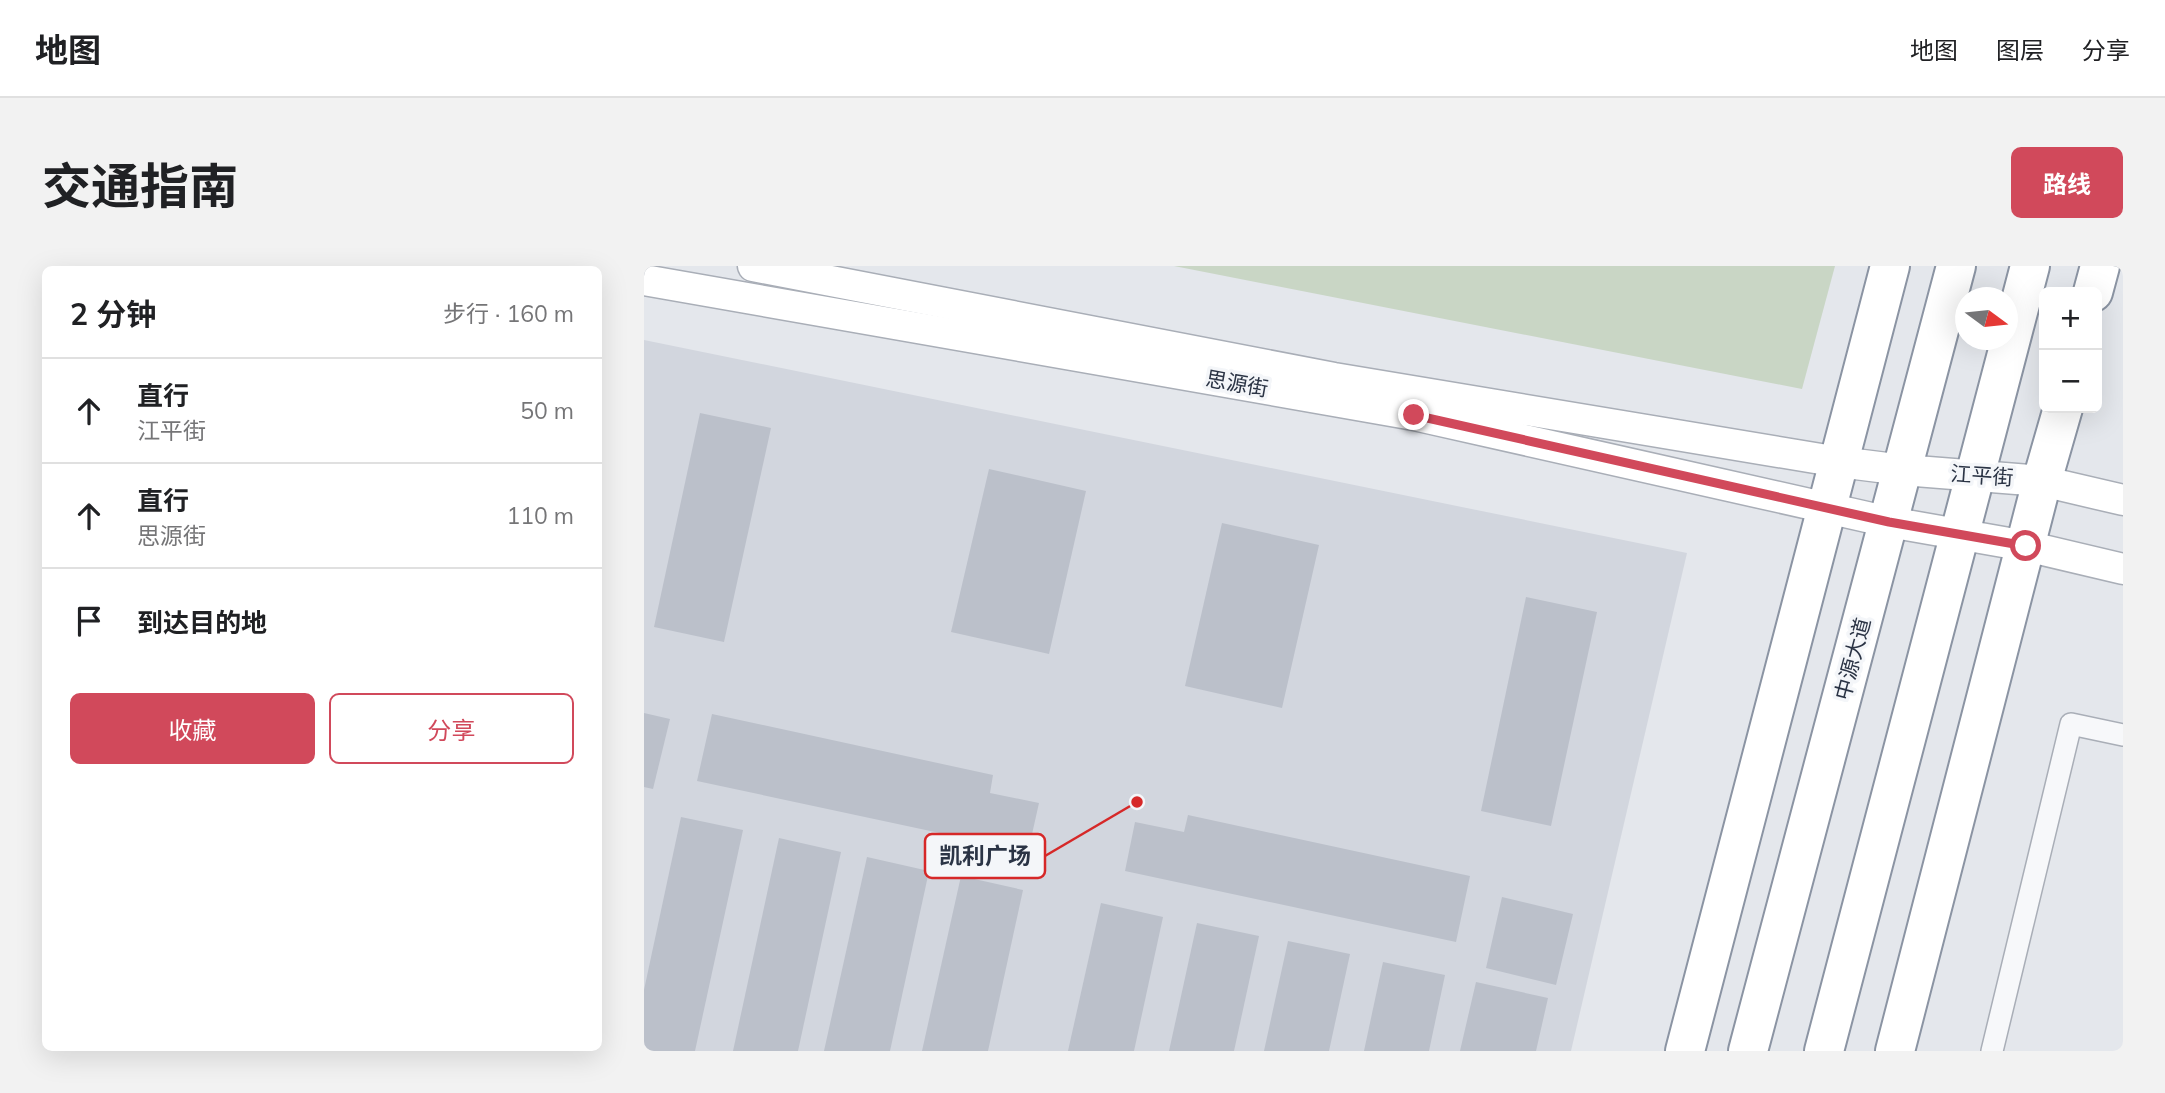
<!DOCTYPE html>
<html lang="zh">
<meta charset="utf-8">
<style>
body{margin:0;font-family:Mulish,"Noto Sans SC",sans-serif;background:#f2f2f2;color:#202124}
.controls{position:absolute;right:21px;top:21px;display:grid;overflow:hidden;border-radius:10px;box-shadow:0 7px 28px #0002}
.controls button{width:63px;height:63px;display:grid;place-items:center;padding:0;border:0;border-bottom:2px solid #e0e0e0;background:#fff;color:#202124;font:35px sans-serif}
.compass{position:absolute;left:1311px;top:21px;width:63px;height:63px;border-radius:50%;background:#fff;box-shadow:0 7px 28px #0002;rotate:105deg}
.stop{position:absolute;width:21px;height:21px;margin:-16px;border:5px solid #d1495b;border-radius:50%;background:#fff}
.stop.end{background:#d1495b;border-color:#fff;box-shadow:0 2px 7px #0008}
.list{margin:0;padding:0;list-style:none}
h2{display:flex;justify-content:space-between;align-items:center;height:91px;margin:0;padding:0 28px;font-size:30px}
h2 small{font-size:23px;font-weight:400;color:#757577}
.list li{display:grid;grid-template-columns:46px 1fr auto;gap:21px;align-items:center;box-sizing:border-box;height:105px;padding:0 28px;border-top:2px solid #e0e0e0}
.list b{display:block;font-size:26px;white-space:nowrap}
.list p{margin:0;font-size:23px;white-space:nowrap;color:#757577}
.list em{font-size:23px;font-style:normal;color:#757577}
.actions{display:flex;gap:14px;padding:21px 28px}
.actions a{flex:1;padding:16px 0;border:2px solid #d1495b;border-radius:10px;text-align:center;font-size:24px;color:#d1495b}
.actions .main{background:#d1495b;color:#fff}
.icon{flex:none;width:38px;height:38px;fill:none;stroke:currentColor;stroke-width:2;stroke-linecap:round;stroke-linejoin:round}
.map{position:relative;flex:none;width:1479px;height:785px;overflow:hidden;border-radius:10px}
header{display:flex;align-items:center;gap:42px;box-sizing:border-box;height:98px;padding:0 35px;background:#fff;border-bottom:2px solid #e0e0e0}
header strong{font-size:33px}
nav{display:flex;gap:38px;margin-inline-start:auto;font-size:24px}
.intro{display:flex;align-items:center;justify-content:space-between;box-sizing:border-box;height:168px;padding:0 42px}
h1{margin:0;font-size:49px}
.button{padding:18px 32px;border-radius:10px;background:#d1495b;color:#fff;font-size:24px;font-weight:700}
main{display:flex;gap:42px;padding:0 42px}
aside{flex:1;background:#fff;border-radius:10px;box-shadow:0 7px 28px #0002}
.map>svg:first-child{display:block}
</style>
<header>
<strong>地图</strong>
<nav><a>地图</a><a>图层</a><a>分享</a></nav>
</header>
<div class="intro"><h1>交通指南</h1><a class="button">路线</a></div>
<main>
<aside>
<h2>2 分钟<small>步行 · 160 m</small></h2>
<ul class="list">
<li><svg class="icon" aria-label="ahead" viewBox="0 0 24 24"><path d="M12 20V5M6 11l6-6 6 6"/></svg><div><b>直行</b><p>江平街</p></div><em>50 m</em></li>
<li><svg class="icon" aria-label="ahead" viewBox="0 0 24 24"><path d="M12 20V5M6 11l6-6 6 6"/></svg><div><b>直行</b><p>思源街</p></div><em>110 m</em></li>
<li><svg class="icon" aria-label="arrive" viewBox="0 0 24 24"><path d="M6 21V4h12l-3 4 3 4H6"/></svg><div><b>到达目的地</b></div></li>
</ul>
<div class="actions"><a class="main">收藏</a><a>分享</a></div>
</aside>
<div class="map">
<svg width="1479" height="785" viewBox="0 0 1479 785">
<rect width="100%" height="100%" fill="#e4e7ec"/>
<!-- built -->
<polygon fill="#d2d6de" points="0,74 1043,287 927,785 0,785"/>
<!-- green -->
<polygon fill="#c9d6c5" points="530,0 1191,0 1158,123"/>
<!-- building -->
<g fill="#bbc0ca">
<polygon points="56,147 127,162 80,376 10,361"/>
<polygon points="345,203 442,225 405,388 307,366"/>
<polygon points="578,257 675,279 638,442 541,420"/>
<polygon points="882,331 953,346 907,560 837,545"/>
<polygon points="0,447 26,453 9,523 0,521"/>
<polygon points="68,448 349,509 346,527 395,537 384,586 53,515"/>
<polygon points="544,549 826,610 812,676 481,605 491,556 540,566"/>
<polygon points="37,551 99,564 51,785 0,785 0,724"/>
<polygon points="135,572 197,586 154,785 89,785"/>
<polygon points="223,591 285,605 246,785 180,785"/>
<polygon points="317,610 379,624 344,785 278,785"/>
<polygon points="858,631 929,648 912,719 842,702"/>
<polygon points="457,637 519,651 490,785 424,785"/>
<polygon points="553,657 615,670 590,785 525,785"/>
<polygon points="644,675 706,688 685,785 620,785"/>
<polygon points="739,696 801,709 785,785 720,785"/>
<polygon points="832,716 904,732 892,785 816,785"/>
</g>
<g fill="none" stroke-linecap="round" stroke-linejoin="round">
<!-- street casing -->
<g stroke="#a9aeb7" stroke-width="24">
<polyline id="street" points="1348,785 1427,458 1479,469"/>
</g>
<!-- secondary casing -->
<g stroke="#a9aeb7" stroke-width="33">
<g id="secondary">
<polyline points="109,0 690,112 1195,196 1259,204 1398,215 1479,234"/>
<polyline points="0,14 770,149 1245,256 1382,280 1479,303"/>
</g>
</g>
<!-- highway casing -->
<g stroke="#8b94a3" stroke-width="42">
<g id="highway">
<polyline points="1449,26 1456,0"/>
<polyline points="1041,785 1246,0"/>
<polyline points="1104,785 1312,0"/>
<polyline points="1180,785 1386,0"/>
<polyline points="1251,785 1398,215 1419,142"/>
</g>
</g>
<!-- street -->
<use href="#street" stroke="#f7f8fa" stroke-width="21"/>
<!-- secondary -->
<use href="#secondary" stroke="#fff" stroke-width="30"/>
<!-- highway -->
<use href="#highway" stroke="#fff" stroke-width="38"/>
</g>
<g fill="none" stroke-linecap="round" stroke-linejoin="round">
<!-- route -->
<polyline stroke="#d1495b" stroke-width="9" points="770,149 1245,256 1382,280"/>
</g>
<g text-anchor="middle" stroke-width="7" stroke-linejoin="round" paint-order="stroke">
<!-- street labels -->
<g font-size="21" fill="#2b3445" stroke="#f4f6f9">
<text transform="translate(593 118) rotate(10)" y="7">思源街</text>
<text transform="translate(1338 210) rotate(4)" y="7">江平街</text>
<text transform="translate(1209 393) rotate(-75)" y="7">中源大道</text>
</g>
</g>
<!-- callouts -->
<path fill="none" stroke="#d62828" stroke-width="2.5" d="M493 536L401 590"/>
<circle fill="#d62828" stroke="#f4f6f9" stroke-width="2.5" cx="493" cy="536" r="7"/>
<rect fill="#f4f6f9" stroke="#d62828" stroke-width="2.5" x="281" y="568" width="120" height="44" rx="7"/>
<g font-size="23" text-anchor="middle" font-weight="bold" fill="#2b3445">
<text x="341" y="598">凯利广场</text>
</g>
</svg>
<div class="controls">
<button>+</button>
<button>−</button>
</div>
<svg class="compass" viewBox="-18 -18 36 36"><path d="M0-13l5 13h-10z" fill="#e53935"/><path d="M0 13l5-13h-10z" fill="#757577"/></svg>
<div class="stop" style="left:1382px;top:280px"></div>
<div class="stop end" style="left:770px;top:149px"></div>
</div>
</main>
